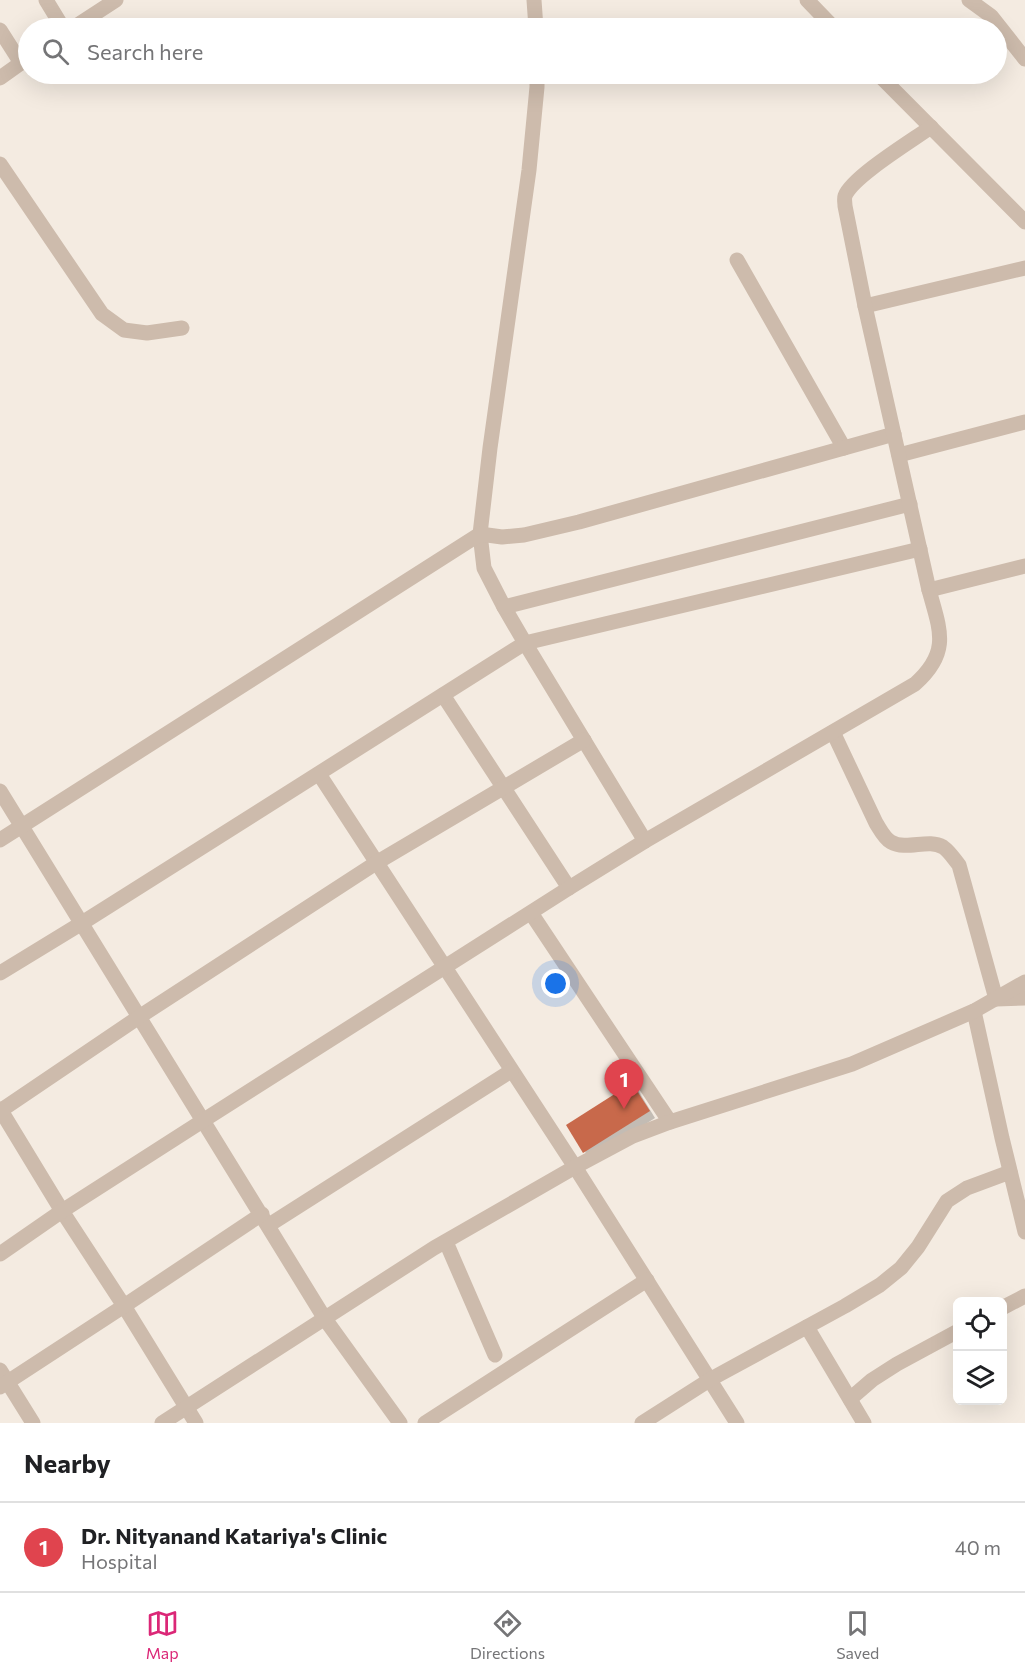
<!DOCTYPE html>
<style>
body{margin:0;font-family:Commissioner,sans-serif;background:#f6f6f6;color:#202124}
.controls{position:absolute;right:18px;bottom:18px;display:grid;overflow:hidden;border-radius:9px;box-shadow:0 6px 24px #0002}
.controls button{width:54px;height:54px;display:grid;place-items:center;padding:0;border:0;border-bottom:2px solid #e0e0e0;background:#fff;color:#202124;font:30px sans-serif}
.you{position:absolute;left:556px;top:984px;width:21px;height:21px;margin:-15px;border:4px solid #fff;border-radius:50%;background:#1a73e8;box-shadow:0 0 0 9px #1a73e833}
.badge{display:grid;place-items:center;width:39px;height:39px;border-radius:50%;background:#db2777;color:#fff;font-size:20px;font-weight:700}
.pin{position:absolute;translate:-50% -50px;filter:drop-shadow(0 2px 3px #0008)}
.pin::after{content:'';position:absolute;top:32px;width:21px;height:18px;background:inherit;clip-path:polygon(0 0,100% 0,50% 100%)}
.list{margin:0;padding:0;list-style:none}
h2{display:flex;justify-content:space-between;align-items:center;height:78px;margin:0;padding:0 24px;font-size:26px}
h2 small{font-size:20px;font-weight:400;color:#757577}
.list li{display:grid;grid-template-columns:39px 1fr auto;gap:18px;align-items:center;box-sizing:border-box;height:90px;padding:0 24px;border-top:2px solid #e0e0e0}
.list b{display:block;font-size:22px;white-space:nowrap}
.list p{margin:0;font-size:20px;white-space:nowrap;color:#757577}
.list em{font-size:20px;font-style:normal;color:#757577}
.icon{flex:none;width:33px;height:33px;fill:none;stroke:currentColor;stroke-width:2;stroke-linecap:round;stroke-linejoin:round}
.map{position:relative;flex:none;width:1025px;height:1423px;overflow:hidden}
.search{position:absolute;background:#fff;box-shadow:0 6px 24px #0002;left:18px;right:18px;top:18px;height:66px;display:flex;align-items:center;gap:15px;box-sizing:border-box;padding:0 21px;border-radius:33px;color:#757577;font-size:22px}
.sheet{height:168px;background:#fff}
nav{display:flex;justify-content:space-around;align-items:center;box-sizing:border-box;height:84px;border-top:2px solid #e0e0e0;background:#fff;font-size:16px;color:#757577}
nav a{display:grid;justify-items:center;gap:3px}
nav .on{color:#db2777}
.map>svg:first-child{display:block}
</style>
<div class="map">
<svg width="1025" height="1423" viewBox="0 0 1025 1423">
<rect width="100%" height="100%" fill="#f4ebe1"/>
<!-- shadow -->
<polygon fill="#0003" points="632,1085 639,1092 655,1118 591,1159 585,1152"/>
<!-- building -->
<polygon fill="#c8694b" points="632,1083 650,1111 583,1153 566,1125"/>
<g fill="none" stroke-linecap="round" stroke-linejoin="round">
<!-- minor -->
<g stroke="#cdbbac" stroke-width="15">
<polyline points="46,0 63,28"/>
<polyline points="534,0 536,28"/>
<polyline points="807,0 834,28"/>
<polyline points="969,0 991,16 1025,59"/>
<polyline points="73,28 116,0"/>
<polyline points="0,30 21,63"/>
<polyline points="537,74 537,87 529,170 490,448 480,534 484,568 504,607 525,643 645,841"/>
<polyline points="878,74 1025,222"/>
<polyline points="0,78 28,58"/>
<polyline points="0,164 102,314 124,330 147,333 182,328"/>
<polyline points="737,260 844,448"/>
<polyline points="865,306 1025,268"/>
<polyline points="899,455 1025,422"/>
<polyline points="929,590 1025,566"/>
<polyline points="504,607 910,504"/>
<polyline points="443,695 569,888"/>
<path d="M833,732l43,91c4,6 8,15 15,19 16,9 37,-4 52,5 7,5 11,12 16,18l37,134 29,-1"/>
<polyline points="319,774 575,1167 737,1423"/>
<polyline points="0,791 325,1319 400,1423"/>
<polyline points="0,840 480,534 502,537 524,535 579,522 894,434"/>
<polyline points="531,913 670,1122"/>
<polyline points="0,973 82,923 525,643 920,549"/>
<polyline points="974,1011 1002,1138 1025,1232"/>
<polyline points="0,1109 62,1211 124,1306 196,1423"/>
<polyline points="0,1111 139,1017 376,863 584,740"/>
<polyline points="269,1225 511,1071"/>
<polyline points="446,1242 495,1355"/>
<path d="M0,1254l62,-43 142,-91 365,-232 76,-47 270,-157c36,-32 25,-54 14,-94l-64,-284 -20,-100c0,-3 -1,-7 0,-10 7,-19 68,-56 86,-69"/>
<polyline points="1002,1308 1025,1296"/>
<polyline points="807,1327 864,1423"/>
<polyline points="0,1370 33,1423"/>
<polyline points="0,1387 124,1306 262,1214"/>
<polyline points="850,1399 872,1380 897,1364 958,1331"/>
<polyline points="162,1423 434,1248 575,1167 633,1136 670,1122 852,1064 974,1011 1025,982"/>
<polyline points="425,1423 647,1280"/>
<polyline points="642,1423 711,1379 845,1306 880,1285 901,1268 918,1247 947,1201 967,1188 1010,1172"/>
</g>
</g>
</svg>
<div class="controls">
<button><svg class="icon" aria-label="locate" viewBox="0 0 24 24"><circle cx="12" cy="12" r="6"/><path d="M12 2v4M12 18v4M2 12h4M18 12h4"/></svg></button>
<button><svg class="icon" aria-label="layers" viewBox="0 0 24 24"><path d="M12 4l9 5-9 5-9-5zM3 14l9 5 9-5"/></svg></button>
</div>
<div class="you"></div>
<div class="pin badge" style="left:624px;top:1109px;background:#e0444e">1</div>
<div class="search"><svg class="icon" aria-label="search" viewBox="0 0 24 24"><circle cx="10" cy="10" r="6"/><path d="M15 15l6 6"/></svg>Search here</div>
</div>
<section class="sheet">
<h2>Nearby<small></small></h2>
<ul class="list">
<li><span class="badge" style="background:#e0444e">1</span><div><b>Dr. Nityanand Katariya's Clinic</b><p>Hospital</p></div><em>40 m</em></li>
</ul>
</section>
<nav>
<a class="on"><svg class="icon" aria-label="map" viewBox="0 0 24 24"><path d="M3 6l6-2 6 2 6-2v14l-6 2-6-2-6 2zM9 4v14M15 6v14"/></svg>Map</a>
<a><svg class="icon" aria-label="directions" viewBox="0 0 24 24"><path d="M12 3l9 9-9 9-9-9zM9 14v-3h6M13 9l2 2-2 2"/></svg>Directions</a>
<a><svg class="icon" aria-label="saved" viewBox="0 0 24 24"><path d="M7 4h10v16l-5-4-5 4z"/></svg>Saved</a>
</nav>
